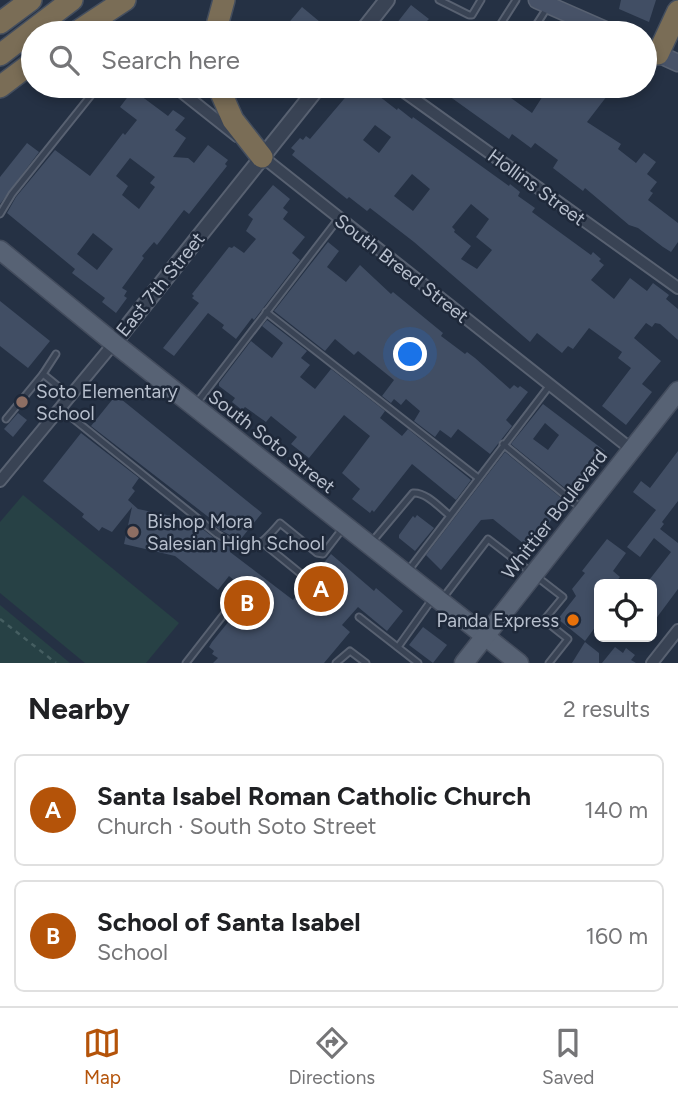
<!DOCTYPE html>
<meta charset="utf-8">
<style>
body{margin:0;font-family:Figtree,sans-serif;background:#f6f6f6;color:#202124}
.controls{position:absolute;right:21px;bottom:21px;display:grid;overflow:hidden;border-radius:10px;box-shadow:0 4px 10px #0003}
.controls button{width:63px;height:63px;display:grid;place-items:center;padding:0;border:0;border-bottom:2px solid #e0e0e0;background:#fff;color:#202124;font:35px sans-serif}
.you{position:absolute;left:411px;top:355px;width:24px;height:24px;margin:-18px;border:5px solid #fff;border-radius:50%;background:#1a73e8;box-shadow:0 0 0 10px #1a73e833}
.badge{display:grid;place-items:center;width:46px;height:46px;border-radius:50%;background:#b45309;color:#fff;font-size:23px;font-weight:700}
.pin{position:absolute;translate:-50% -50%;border:4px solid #fff;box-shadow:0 2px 7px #0006}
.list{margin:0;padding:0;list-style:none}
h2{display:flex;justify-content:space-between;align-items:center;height:91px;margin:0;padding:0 28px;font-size:30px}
h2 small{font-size:23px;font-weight:400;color:#757577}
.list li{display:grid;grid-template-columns:46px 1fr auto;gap:21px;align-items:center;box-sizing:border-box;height:112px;margin:0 14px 14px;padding:0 14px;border:2px solid #e0e0e0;border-radius:10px}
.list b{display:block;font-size:26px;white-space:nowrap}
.list p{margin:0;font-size:23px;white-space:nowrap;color:#757577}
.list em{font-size:23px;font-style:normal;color:#757577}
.icon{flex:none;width:38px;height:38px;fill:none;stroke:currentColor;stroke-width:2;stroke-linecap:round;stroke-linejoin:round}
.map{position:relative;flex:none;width:678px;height:663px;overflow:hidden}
.search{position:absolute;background:#fff;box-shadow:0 4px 10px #0003;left:21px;right:21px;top:21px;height:77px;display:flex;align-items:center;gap:18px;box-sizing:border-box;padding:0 24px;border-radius:38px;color:#757577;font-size:26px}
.sheet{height:343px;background:#fff}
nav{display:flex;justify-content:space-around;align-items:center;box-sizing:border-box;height:98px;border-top:2px solid #e0e0e0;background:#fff;font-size:19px;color:#757577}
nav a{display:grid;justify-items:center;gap:4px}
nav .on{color:#b45309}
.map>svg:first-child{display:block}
</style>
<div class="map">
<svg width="678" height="663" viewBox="0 0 678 663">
<rect width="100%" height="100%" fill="#253144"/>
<!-- green -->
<g fill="#274145">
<polygon points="23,495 179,623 146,663 85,663 0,593 0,522"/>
<polygon points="0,605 70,663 0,663"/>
</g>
<!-- building -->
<g fill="#414e64" fill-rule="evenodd">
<polygon points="621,0 656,0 649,22 619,9"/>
<polygon points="411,5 429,19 427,21 430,23 422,33 389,33"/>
<polygon points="302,7 326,27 321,33 280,33"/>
<path d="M355,86h11l31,24 1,-2 14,11 1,-2 96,69 1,-2 10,8 -2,4 17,12 -3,4 59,43 2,-3 8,7 -2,2 5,4 -13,15 23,19 16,-21 17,13 6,-8 16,12 -3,4 12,10v31l-18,-16 -5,-1 -3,4 -6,-4 -12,15 27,23 -19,23 10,8 -26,33 -24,-19 29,-38 -13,-10 4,-6 -33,-24 -16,21 -5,-3 -6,7 -25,-20 -7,9 -116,-100 -44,-34 -3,3 -18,-14 -2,2 -55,-44 3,-4 -4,-3 9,-10 3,2 3,-4 4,3zM375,125l16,12 -12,16 -16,-13zM412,174l18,15 -17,22 -19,-15zM471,204l18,15 -13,18 16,13 -15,19 -16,-10 10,-13 -17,-14 1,-2 -3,-3z"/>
<polygon points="435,86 476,86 481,89 484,86 507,86 516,92 511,98 532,113 546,91 539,86 594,86 607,96 587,122 621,144 618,149 636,163 644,153 656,162 647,174 657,182 650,191 653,193 648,200 678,223 678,242 671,252 663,247 638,228 629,225 585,188 583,191 553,168 558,160 535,143 531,148 512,134 509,139"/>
<path d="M133,90l35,26 5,-6 12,8 -10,12 11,8 -13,19 15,1 6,5 14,-18 20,15 -3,4 2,2 -38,48 -5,-4 -27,35 -3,-3 -12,14 2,2 -22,30 5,3 -3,5 3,2 -11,15 -14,-11 3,-4 -33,-25 3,-4 -68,-56 9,-16 39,-47 35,26 33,-43 2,2 12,-15 -17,-13zM130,158l25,19 -5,6 5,4 -16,22 -17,-14 6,-9 -12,-10zM93,233l20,16 -16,21 -20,-16z"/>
<polygon points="27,143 39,152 0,204 0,177"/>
<polygon points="273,185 290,199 283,208 288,212 283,219 305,237 292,253 300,260 254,320 252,318 236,339 222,328 224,325 208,313 174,356 163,348 199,303 192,298 194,296 192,294 229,247 232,248 234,246 244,253 256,239 246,231 253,219 248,215"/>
<polygon points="328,242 339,251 327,267 346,282 360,265 391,294 393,292 443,333 441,336 465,354 467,352 475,358 510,389 514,385 518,388 520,386 528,392 506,420 512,426 490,454 458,429 451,438 440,430 435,437 414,421 420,411 406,399 401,405 394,399 391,403 382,396 394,380 358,351 354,355 335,339 325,351 274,311"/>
<polygon points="0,301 50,341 28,368 0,346"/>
<polygon points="267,320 307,351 301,358 310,365 300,377 315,389 331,369 385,411 380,418 402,436 408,429 471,480 456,500 412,464 374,512 372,510 370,513 352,499 360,489 342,473 370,436 344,415 309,458 291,444 297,437 271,416 266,422 245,407 242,410 232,402 235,398 219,386 219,383 251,341 272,358 283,343 262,326"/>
<polygon points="116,395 262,513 240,540 220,530 214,525 220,526 91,426"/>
<path d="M543,404l62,47 -34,42 -60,-49zM545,423l14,12 -11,15 -15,-11z"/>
<polygon points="18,413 27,420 13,437 4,429"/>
<polygon points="81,433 139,478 132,488 135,491 128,500 138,509 191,520 214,538 233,549 230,552 293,600 331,554 374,591 376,588 403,611 387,631 358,607 342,625 350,632 324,663 213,663 218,658 212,654 214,651 209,647 212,642 251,594 229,576 218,590 175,556 124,544 132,507 112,532 102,527 99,531 82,517 84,514 43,481"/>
<polygon points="678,451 678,501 662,522 664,524 660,529 678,543 678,589 652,624 652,584 646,584 671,552 654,538 640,557 627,547 656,510 633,492 641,481 650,488"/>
<polygon points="505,452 566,502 544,529 541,527 528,544 525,542 524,544 493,519 481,520 441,570 426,555"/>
<polygon points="417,515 434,528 415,551 399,538 399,535 413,516 415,518"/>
<polygon points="607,539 626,553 613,571 620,577 614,584 599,584 599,622 585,641 558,619 576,596 572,589 585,573 582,571"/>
<polygon points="423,627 447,645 433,663 409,645"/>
<polygon points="585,642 599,653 599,663 572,663"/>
<polygon points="615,647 623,653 626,648 635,655 631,660 636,663 602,663"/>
</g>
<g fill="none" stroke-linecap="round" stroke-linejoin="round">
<!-- service casing -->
<g stroke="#586171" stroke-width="9">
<g id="service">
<polyline points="439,0 469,15 472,15 481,0"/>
<polyline points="495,33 516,0"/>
<polyline points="531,33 547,8"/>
<polyline points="0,214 12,194 96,89"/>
<polyline points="266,312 477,477"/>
<polyline points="43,374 56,354"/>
<polyline points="196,404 339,218"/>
<path d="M60,408l157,126c32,20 39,17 63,-11l37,30 6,1 20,-26"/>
<polyline points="6,419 43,374 70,396"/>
<polyline points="503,444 582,509"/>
<polyline points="263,543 306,578"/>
<path d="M371,543l42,-50c13,-1 26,14 36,22"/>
<polyline points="408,571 550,385"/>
<polyline points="443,598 488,539 563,597 544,620 568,639 549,663"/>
<polyline points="359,617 418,663"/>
<polyline points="398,647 433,598"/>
<polyline points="186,663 232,604"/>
<polyline points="336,663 350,651 366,663"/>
</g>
</g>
<!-- minor casing -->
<g stroke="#586171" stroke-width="14">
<g id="minor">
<polyline points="174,86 237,136"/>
<polyline points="396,86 678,288"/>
<polyline points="260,155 631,449"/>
<polyline points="0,481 114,343"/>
<polyline points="652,663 678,630"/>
</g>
</g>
<!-- tertiary casing -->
<g stroke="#586171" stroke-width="18">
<g id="tertiary">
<polyline points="361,33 387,0"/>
<polyline points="114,343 319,86"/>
</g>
</g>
<!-- secondary casing -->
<g stroke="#586171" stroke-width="19">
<g id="secondary">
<polyline points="537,0 612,33"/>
<polyline points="645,48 678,63"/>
</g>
</g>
<!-- primary casing -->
<g stroke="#434c5d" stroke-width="21">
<g id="primary">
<polyline points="0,250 114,343 519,663"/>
<polyline points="464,663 678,391"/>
</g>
</g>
<!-- motorway casing -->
<g stroke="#444e5e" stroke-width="24">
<g id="motorway">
<polyline points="0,23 31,0"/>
<polyline points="75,33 125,0"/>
<polyline points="215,33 224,0"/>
<polyline points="658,54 678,11"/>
<polyline points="0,55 72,0"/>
<polyline points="218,86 233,120 262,157"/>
<polyline points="0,87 33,62"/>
</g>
</g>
<!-- path -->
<polyline stroke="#455e61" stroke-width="2.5" stroke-dasharray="5 5" stroke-linecap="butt" points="0,619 56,663"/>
<!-- service -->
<use href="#service" stroke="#394354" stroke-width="5"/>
<!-- minor -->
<use href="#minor" stroke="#394354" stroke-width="10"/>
<!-- tertiary -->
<use href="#tertiary" stroke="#394354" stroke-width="14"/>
<!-- secondary -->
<use href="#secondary" stroke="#475267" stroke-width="16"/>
<!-- primary -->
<use href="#primary" stroke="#576274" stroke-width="18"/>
<!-- motorway -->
<use href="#motorway" stroke="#7a6d56" stroke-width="21"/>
</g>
<!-- markers -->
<g fill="#8d6e63" stroke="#1e2839" stroke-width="2.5">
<circle cx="22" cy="402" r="7"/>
<circle cx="133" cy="532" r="7"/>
</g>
<circle fill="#e8710a" stroke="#1e2839" stroke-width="2.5" cx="573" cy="620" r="7"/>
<g text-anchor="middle" stroke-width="5" stroke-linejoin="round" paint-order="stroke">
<!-- street labels -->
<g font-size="19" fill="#b7bfcd" stroke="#1e2839">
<text transform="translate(537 187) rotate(36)" y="7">Hollins Street</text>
<text transform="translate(402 268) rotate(38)" y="7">South Breed Street</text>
<text transform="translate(160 284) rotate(-51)" y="7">East 7th Street</text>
<text transform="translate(272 441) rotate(38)" y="7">South Soto Street</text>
<text transform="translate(554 514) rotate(-52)" y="7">Whittier Boulevard</text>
</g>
<!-- poi labels -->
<g font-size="19" fill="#b7bfcd" stroke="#1e2839" text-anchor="start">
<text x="36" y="398">Soto Elementary<tspan x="36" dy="22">School</tspan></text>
<text x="147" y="528">Bishop Mora<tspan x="147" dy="22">Salesian High School</tspan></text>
<text x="559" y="627" text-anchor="end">Panda Express</text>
</g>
</g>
</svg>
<div class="controls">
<button><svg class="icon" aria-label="locate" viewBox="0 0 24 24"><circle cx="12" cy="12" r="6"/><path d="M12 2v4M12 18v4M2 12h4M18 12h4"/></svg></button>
</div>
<div class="you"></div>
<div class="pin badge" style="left:321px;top:589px">A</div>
<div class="pin badge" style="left:247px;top:603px">B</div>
<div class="search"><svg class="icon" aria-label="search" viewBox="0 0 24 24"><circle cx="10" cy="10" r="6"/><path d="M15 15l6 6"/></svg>Search here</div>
</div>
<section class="sheet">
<h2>Nearby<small>2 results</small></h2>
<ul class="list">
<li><span class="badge">A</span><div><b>Santa Isabel Roman Catholic Church</b><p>Church · South Soto Street</p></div><em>140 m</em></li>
<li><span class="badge">B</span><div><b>School of Santa Isabel</b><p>School</p></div><em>160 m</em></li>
</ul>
</section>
<nav>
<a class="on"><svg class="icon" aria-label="map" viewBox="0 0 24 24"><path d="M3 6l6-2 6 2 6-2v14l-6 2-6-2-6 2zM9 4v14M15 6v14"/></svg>Map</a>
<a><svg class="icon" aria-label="directions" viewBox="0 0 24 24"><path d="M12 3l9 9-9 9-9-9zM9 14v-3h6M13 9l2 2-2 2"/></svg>Directions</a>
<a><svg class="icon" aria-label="saved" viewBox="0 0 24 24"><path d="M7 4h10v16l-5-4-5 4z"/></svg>Saved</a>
</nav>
